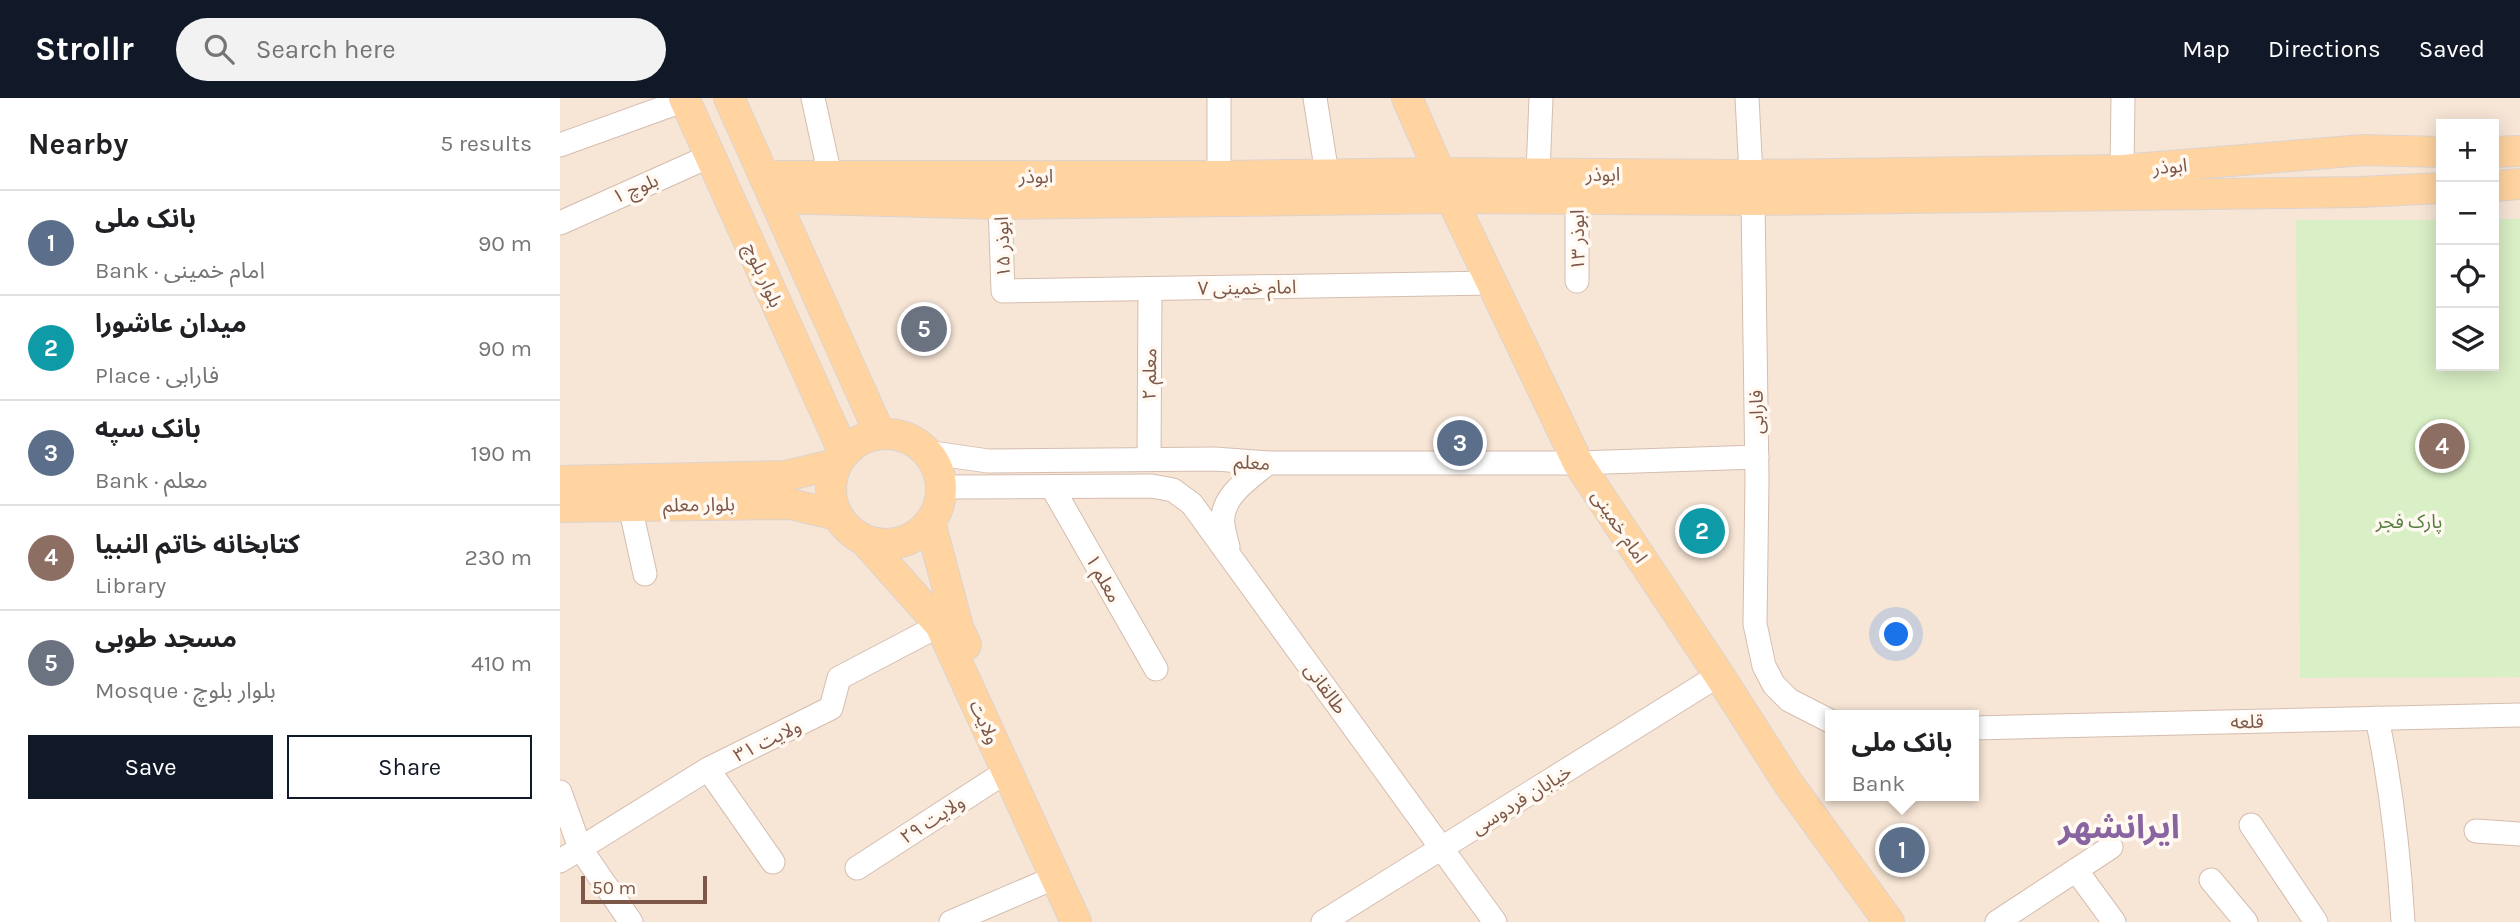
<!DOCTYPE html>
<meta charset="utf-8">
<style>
body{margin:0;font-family:Karla,"Noto Sans Arabic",sans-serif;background:#f2f2f2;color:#202124}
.controls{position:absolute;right:21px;top:21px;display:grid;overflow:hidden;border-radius:0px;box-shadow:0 4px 18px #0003}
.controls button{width:63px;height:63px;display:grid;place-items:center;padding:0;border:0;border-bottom:2px solid #e0e0e0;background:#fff;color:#202124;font:35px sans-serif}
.scale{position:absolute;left:21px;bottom:18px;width:126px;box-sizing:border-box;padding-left:7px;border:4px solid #7d5748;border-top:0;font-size:19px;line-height:24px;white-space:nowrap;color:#7d5748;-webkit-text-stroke:5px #fff9f2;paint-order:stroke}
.you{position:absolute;left:1337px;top:537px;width:24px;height:24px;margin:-18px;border:5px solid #fff;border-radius:50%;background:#1a73e8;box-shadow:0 0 0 10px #1a73e833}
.badge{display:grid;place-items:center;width:46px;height:46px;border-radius:50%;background:#111827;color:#fff;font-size:23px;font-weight:700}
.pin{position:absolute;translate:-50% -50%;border:4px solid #fff;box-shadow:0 2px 7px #0006}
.popup{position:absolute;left:1265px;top:612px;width:154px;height:91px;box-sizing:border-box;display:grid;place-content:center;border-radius:0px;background:#fff;filter:drop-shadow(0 2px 5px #0005);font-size:23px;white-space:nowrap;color:#757577}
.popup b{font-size:26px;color:#202124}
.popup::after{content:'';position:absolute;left:50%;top:100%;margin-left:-14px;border:14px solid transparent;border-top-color:#fff}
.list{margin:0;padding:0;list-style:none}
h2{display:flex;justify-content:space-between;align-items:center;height:91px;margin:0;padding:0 28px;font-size:30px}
h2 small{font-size:23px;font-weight:400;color:#757577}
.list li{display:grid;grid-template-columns:46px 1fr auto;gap:21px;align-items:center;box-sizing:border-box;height:105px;padding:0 28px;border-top:2px solid #e0e0e0}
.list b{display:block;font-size:26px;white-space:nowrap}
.list p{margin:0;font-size:23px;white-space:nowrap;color:#757577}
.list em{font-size:23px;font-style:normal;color:#757577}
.actions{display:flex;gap:14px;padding:21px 28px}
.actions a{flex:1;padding:16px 0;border:2px solid #111827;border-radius:0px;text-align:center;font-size:24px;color:#111827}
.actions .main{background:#111827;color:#fff}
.icon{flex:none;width:38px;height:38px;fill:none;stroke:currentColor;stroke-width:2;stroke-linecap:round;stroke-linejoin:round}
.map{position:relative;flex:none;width:1960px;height:824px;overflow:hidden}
header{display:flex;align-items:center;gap:42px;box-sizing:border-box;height:98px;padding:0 35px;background:#111827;color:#fff}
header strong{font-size:33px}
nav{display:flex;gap:38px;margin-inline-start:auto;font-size:24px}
.search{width:490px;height:63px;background:#f2f2f2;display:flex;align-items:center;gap:18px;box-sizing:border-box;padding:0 24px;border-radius:38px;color:#757577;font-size:26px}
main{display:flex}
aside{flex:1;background:#fff}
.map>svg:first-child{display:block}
</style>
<header>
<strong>Strollr</strong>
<div class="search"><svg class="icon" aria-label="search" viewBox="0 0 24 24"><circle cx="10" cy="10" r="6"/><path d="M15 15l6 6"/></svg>Search here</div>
<nav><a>Map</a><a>Directions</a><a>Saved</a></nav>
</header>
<main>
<aside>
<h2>Nearby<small>5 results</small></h2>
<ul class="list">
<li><span class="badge" style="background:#5c6f8a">1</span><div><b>بانک ملی</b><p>Bank · امام خمینی</p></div><em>90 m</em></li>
<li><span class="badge" style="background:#0f9aa8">2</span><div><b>میدان عاشورا</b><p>Place · فارابی</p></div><em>90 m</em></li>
<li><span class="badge" style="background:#5c6f8a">3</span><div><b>بانک سپه</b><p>Bank · معلم</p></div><em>190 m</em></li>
<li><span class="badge" style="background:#8d6e63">4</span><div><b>کتابخانه خاتم النبیا</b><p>Library</p></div><em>230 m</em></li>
<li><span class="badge" style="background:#6b7280">5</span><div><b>مسجد طوبی</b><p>Mosque · بلوار بلوچ</p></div><em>410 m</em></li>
</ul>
<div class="actions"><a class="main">Save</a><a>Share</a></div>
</aside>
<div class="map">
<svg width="1960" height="824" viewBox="0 0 1960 824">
<rect width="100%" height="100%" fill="#fff5e9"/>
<!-- residential -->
<path fill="#f7e6d6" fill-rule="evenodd" d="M0,0h1960v824h-1960zM1881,26h53v242h-53zM1270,617h144v81h-144z"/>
<!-- green -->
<polygon fill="#d9efc5" points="1934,121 1960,121 1960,579 1740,580 1736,122 1881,122 1881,268 1934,268"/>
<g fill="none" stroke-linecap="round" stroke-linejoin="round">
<!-- minor casing -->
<g stroke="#d5bdaf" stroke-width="25">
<g id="minor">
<polyline points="253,0 270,78"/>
<polyline points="659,0 659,78"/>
<polyline points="755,0 767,76"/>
<polyline points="1187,0 1191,77"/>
<polyline points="0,47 125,2"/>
<polyline points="1562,72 1563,0"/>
<polyline points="978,75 981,0"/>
<polyline points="1193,102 1197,381 1195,526 1204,568 1214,587 1229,602 1270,623"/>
<polyline points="440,106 443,193 932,185"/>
<polyline points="0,125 150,58"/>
<polyline points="1017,183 1017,101"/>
<polyline points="366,354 428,363 655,361 708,365 1018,365 1197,359"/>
<polyline points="589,361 590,191"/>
<polyline points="381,389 592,388 613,392 632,406 935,824"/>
<polyline points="492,389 596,571"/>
<polyline points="70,408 85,476"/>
<path d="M668,449c-2,-7 -4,-15 -5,-22 -4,-28 27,-47 45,-62"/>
<path d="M1817,620c14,67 22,136 26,204"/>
<polyline points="1414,630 1960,617"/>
<polyline points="148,671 213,764"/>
<polyline points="0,694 20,750 71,824"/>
<polyline points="1691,727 1756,824"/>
<polyline points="1916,733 1960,736"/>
<polyline points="0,763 148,671 271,610 279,580 380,527"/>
<polyline points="297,770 447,673"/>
<polyline points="1516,772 1554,824"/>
<polyline points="1651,782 1686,824"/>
<polyline points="391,824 496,779"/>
<polyline points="763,824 1159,577"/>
<polyline points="1437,824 1551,749"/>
</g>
</g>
<!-- major casing -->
<g stroke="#ddd3cf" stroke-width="32">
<g id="major">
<polyline points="124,0 284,355"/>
<polyline points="169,0 320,336"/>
<polyline points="847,0 891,100 1018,365 1159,577 1228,685 1329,824"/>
<polyline points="1934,54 1960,53"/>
<polyline points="204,78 659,78 880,75 1191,77 1562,72 1803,52 1881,54"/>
<polyline points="1934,88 1960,86"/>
<polyline points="214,100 440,106 891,100 1193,102 1801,94 1881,90"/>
<circle cx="326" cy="391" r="55"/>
<polyline points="0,383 225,378 276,366"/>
<polyline points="0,409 230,406 277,417"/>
<polyline points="370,424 398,529 406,547"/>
<polyline points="305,443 380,527 516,824"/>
</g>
</g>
<!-- minor -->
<use href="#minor" stroke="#fff" stroke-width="23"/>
<!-- major -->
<use href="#major" stroke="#ffd4a0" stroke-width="30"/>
</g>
<g text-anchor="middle" stroke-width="7" stroke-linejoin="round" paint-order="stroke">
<!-- street labels -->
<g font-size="19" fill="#7d5748" stroke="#fff9f2">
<text transform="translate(1610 68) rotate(-5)" y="7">ابوذر</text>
<text x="1043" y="83">ابوذر</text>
<text x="476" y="85">ابوذر</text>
<text transform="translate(75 90) rotate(-23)" y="7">بلوچ ۱</text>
<text transform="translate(1017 142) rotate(-90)" y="7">ابوذر ۱۳</text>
<text transform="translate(442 149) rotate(-92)" y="7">ابوذر ۱۵</text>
<text transform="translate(204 177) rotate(66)" y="7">بلوار بلوچ</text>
<text transform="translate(687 189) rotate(-1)" y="7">امام خمینی ۷</text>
<text transform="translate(589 276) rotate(-89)" y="7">معلم ۲</text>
<text transform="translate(1196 314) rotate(-91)" y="7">فارابی</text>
<text transform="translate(692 364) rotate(3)" y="7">معلم</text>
<text transform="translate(139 406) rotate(-1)" y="7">بلوار معلم</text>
<text transform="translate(1060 428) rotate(56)" y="7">امام خمینی</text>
<text transform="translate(544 480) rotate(61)" y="7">معلم ۱</text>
<text transform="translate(766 590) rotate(54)" y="7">طالقانی</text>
<text transform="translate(1687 623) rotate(-1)" y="7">قلعه</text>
<text transform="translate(425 624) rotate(65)" y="7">ولایت</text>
<text transform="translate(207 642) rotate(-26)" y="7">ولایت ۳۱</text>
<text transform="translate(961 701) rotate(-32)" y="7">خیابان فردوسی</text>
<text transform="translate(372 721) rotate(-33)" y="7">ولایت ۲۹</text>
</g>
<!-- park labels -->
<g font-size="19" fill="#547e3c" stroke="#fff9f2">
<text x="1849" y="430">پارک فجر</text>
</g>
<!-- town labels -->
<g font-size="33" font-weight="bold" fill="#8865a0" stroke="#fff9f2">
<text x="1559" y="740">ایرانشهر</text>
</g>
</g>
</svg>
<div class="controls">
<button>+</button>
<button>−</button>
<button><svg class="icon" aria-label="locate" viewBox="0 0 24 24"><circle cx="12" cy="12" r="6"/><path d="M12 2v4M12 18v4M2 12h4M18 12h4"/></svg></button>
<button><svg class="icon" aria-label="layers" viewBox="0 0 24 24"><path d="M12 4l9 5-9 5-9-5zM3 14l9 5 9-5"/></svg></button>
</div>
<div class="scale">50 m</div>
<div class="you"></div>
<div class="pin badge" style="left:1342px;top:752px;background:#5c6f8a">1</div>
<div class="popup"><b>بانک ملی</b>Bank</div>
<div class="pin badge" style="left:1142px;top:433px;background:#0f9aa8">2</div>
<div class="pin badge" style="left:900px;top:345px;background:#5c6f8a">3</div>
<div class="pin badge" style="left:1882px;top:348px;background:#8d6e63">4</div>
<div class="pin badge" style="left:364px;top:231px;background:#6b7280">5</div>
</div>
</main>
